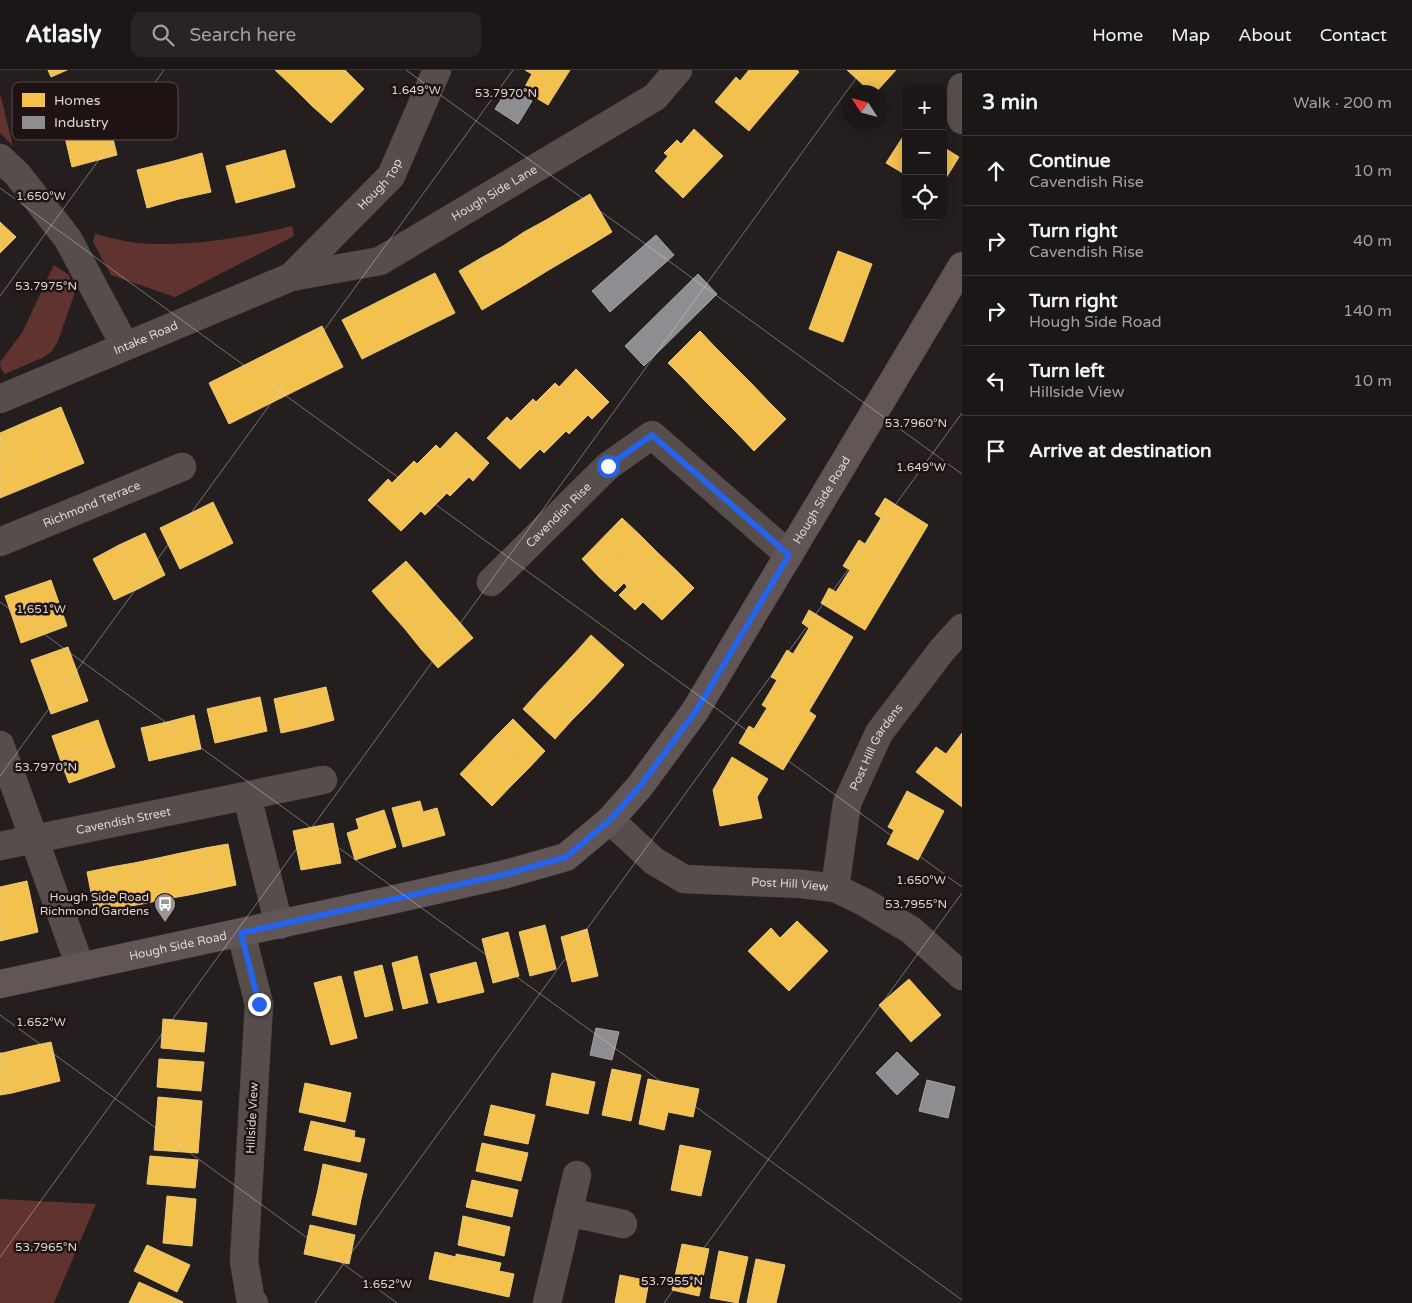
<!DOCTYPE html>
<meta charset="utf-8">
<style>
body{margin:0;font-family:"Varela Round",sans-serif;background:#282423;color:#f1f3f6}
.controls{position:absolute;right:15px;top:15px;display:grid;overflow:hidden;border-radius:10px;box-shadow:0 2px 12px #0003}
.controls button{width:45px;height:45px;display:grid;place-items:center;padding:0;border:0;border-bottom:1px solid #393635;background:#1b1716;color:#f1f3f6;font:25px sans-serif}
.compass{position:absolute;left:842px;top:15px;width:45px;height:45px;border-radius:50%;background:#1b1716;box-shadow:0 2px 12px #0003;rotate:306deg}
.stop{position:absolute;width:15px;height:15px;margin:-11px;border:4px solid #2563eb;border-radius:50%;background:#fff}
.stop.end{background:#2563eb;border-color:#fff;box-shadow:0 1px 5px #0008}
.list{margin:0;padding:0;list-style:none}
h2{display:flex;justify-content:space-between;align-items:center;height:65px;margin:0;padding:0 20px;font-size:21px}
h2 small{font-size:16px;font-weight:400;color:#a09fa1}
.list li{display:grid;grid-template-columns:32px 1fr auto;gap:15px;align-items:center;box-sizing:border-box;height:70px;padding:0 20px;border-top:1px solid #393635}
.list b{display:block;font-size:19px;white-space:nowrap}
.list p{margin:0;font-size:16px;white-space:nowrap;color:#a09fa1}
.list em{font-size:16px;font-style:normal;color:#a09fa1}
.icon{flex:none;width:28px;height:28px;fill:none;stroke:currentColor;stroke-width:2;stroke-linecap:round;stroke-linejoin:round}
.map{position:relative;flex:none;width:962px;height:1233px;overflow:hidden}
header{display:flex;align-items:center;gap:30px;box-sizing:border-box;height:70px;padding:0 25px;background:#1b1716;border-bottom:1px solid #393635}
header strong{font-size:24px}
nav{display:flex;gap:28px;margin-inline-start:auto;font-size:18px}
.search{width:350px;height:45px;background:#282423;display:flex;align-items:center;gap:12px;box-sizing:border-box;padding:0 18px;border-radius:10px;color:#a09fa1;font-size:19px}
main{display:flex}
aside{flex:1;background:#1b1716}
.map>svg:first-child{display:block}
</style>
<header>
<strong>Atlasly</strong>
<div class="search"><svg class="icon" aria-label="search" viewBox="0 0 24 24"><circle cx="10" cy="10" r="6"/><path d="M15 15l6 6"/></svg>Search here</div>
<nav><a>Home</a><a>Map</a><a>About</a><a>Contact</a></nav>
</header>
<main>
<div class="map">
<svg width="962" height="1233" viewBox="0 0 962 1233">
<rect width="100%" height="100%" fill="#241f1e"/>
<!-- green -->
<g fill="#61332e">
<polygon points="0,25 1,27 13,76 0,63"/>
<path d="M292,156l2,10 -119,61 -64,-22 -18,-33 2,-8c19,5 40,10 60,10 46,1 93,-7 137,-18z"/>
<polygon points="54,195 69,205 73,216 74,225 58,271 52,281 44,287 5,304 1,299 0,292 22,263"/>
<polygon points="0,1129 96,1134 54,1233 0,1233"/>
</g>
<!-- homes -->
<g fill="#f2c14e" stroke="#ebc776">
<polygon points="48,0 67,0 51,7"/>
<polygon points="275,0 310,0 293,17"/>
<polygon points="310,0 345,0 346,1 312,36 293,17"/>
<polygon points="525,0 570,0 548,35 523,20 532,4"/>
<polygon points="749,0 797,0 799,2 749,61 715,32 736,7 740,11"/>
<polygon points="847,0 896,0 876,22 871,22"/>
<polygon points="346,1 364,19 331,53 312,36"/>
<polygon points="109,52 117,85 72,97 64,63"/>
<polygon points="694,59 723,86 683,128 655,101 668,86 664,83 677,70 681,74"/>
<polygon points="906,62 906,105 886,93"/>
<polygon points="943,77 959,87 943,113"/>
<polygon points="285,80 295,117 266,125 256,88"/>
<polygon points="202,83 211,122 179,129 170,92"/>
<polygon points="256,88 266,125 236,133 226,96"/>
<polygon points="170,92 179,129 147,138 137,100"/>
<polygon points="590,124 612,162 591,175 568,137"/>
<polygon points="568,137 591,175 569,188 546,150"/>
<polygon points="546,150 569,188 547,201 524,162"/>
<polygon points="0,152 16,167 0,183"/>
<polygon points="524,162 547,201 526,214 503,176"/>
<polygon points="503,176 526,214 504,227 481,188"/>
<polygon points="838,181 872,194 843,272 809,259"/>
<polygon points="481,188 504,227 482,240 459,201"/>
<polygon points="435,203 455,243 362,289 342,250"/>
<polygon points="322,256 343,297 229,354 209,313"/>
<polygon points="700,261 717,279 685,310 668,293"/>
<polygon points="717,279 735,297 702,328 685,310"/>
<polygon points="735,297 752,314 720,346 702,328"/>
<polygon points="576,299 609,332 592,349 559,317"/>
<polygon points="555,313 588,345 569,364 536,332"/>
<polygon points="752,314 769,332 737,363 720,346"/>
<polygon points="533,329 566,361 544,383 511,351"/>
<polygon points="769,332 786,349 754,381 737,363"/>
<polygon points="61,337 84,393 53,406 30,350"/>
<polygon points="507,347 540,379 520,399 487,368"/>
<polygon points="30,350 53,406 22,419 0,366 0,363"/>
<polygon points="456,362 489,393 473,411 440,379"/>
<polygon points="0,366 22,419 0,428"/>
<polygon points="436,375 469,407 450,426 417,394"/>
<polygon points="414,391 447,423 425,445 392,413"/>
<polygon points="388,409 421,441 401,461 368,430"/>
<polygon points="885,428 928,455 865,560 821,533 829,518 836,522 850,500 843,496 859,470 865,474 881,448 875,444"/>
<polygon points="213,432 233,473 207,486 187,445"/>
<polygon points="187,445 207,486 180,499 160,458"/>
<polygon points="622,448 640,465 599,507 582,489"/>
<polygon points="145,463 165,505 140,518 119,475"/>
<polygon points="640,465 658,483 626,515 624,513 615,522 599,507"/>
<polygon points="119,475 140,518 114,530 93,489"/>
<polygon points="658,483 676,500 644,533 643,532 635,540 619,525 627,517 626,515"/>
<polygon points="406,491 423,510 388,540 372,521"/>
<polygon points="676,500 694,518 662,550 644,533"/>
<polygon points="51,510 59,533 13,549 5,526"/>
<polygon points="423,510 440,530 405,559 388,540"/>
<polygon points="440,530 456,548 421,579 405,559"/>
<polygon points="59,533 67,556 21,573 13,549"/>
<polygon points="809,540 853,567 809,641 816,646 783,700 739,673 749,656 754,659 767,638 762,635 777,610 771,607 787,580 793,584 809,558 802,553"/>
<polygon points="456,548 473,568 438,598 421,579"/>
<polygon points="591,565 624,595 607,614 574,584"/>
<polygon points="68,577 78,604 41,617 31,590"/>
<polygon points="574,584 607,614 590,632 557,602"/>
<polygon points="557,602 590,632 572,650 540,620"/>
<polygon points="78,604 88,631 51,644 41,617"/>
<polygon points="326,617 334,650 308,657 300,623"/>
<polygon points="540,620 572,650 555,669 523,639"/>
<polygon points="300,623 308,657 281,663 274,629"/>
<polygon points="260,627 267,661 241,667 233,633"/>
<polygon points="233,633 241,667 215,673 207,639"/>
<polygon points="194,645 201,679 175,685 167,652"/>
<polygon points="513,649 545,681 529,698 496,666"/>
<polygon points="98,650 106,673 60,689 52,666"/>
<polygon points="167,652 175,685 149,691 141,658"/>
<polygon points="962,663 962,737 916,702 936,677 946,684"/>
<polygon points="496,666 529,698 512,715 480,683"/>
<polygon points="106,673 115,697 69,713 60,689"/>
<polygon points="480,683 512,715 492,736 460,704"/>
<polygon points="732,687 768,709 757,727 762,748 720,756 713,720"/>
<polygon points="907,721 944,741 918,790 887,774 894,760 888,757"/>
<polygon points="420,731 423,742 437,738 445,765 403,777 392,738"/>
<polygon points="384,740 396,777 355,790 347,763 359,759 356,749"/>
<polygon points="333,753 341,793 301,800 293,761"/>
<polygon points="228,774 236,815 213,820 205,778"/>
<polygon points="205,778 213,820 189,825 181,783"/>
<polygon points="181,783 189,825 166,829 158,788"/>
<polygon points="158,788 166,829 142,834 134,793"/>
<polygon points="134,793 142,834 118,838 111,797"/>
<polygon points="111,797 118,838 95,843 87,802"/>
<polygon points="27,811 38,862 0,871 0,817"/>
<polygon points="797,851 828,881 789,921 748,881 771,858 780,868"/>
<polygon points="545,855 556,899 530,906 519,862"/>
<polygon points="587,859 598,906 572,912 561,867"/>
<polygon points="508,862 519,906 493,913 482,869"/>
<polygon points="417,886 428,933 403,939 392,893"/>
<polygon points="476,892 484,922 438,933 430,904"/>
<polygon points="382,895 393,940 365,947 354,902"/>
<polygon points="341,906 357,968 331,975 314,913"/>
<polygon points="909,909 941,945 911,972 879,935"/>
<polygon points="163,949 207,953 204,982 161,978"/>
<polygon points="51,972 60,1011 36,1017 27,977"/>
<polygon points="27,977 36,1017 12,1023 3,983"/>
<polygon points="0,983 3,983 12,1023 0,1025"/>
<polygon points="159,989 204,992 201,1021 157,1017"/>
<polygon points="612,999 641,1005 631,1051 602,1045"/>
<polygon points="552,1003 595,1012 588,1044 546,1035"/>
<polygon points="648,1009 699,1019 693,1047 668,1042 664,1060 639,1054"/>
<polygon points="305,1013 351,1023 345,1052 299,1042"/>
<polygon points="158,1027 202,1031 200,1057 156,1054"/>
<polygon points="491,1035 535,1045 528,1074 484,1065"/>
<polygon points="311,1051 355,1061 354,1067 365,1069 360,1092 304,1080"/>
<polygon points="156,1054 200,1057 198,1083 154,1080"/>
<polygon points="482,1073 528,1083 521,1111 476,1101"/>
<polygon points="680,1075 711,1081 701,1126 671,1120"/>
<polygon points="150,1086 198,1090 195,1118 147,1114"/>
<polygon points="323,1094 367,1104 361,1129 318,1120"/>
<polygon points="472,1110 518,1120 512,1147 466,1137"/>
<polygon points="318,1120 361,1129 356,1155 312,1145"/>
<polygon points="167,1126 196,1129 192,1176 163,1173"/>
<polygon points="463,1146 510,1157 504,1186 458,1175"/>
<polygon points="310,1155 355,1165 349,1194 304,1184"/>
<polygon points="682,1174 709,1179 699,1226 672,1220"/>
<polygon points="147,1175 190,1195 177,1222 134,1201"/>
<polygon points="719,1181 748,1187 738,1233 710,1228"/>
<polygon points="435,1182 456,1187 456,1184 501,1193 499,1201 514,1204 509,1227 429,1209"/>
<polygon points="756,1189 785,1195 776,1233 747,1233"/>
<polygon points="620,1205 649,1211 645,1233 615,1233"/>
<polygon points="139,1212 183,1232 182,1233 129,1233"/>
</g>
<!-- industry -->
<g fill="#8d8d92" stroke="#a5a3a6">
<polygon points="509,17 532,31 518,54 495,39"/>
<polygon points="656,165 674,185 610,242 592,221"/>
<polygon points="698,204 717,224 644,296 625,276"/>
<polygon points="596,958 619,962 612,990 590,985"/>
<polygon points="897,982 919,1004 897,1025 876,1003"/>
<polygon points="927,1010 955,1017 948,1048 919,1041"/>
</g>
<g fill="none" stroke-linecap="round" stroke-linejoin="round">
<!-- minor casing -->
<g stroke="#3d3938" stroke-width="29">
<g id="minor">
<polyline points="962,17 958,41 962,50"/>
<polyline points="0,88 17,104 68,169 125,276"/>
<path id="s1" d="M291,207l100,-101 46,-106"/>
<path id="s2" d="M0,329l291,-122 89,-16 275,-164 23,-27"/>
<path id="s3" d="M0,472l182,-75"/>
<path id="s4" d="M491,512l117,-116 44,-31 137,120"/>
<polyline points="0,675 80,896"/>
<polyline points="247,726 279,855"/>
<path id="s5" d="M610,750l44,41 30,18 118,5 33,4 29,14 47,28 51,46"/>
<path id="s6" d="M0,776l323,-66"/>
<path id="s7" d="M835,818l12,-85 32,-70 63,-83 20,-22"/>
<polyline points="241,863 259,934 244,1191 251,1232 254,1233"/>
<polyline points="568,1142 623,1154"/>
<polyline points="547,1233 577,1105"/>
</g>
</g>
<!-- major casing -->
<g stroke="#3d3938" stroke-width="29">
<g id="major">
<path id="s8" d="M0,914l391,-84 115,-26 60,-17 44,-37 30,-34 55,-75 267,-445"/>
</g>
</g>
<!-- minor -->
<use href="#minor" stroke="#574e4c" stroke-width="28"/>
<!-- major -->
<use href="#major" stroke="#615655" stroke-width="28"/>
</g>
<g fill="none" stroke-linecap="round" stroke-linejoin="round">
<!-- route -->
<polyline stroke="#2563eb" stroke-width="6" points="259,934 241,863 506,804 566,787 610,750 640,716 696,641 789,485 652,365 608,396"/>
</g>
<!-- ticks -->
<path fill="none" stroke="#dcd5d4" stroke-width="1" stroke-opacity="0.45" d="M406,0l556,404M0,118l962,699M0,226l164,-226M0,532l962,698M0,706l513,-706M0,945l397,288M0,1187l862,-1187M315,1233l647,-890M664,1233l298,-410"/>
<!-- icons -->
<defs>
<g id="bus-pin" transform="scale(1.125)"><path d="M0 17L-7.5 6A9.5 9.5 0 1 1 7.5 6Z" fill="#9c9594" stroke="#1e1312"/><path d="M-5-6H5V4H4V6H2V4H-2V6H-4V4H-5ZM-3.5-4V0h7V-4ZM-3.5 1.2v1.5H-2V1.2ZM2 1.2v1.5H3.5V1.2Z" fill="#fff"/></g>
</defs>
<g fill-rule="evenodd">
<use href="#bus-pin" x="165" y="834"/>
</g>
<g text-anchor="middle" stroke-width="5" stroke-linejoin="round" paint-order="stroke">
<!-- street labels -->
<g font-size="12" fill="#dcd5d4" stroke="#1e1312">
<text dy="4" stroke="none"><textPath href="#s1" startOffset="129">Hough Top</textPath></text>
<text dy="4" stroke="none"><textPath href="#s2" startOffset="539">Hough Side Lane</textPath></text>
<text dy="4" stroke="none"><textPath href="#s2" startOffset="158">Intake Road</textPath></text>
<text dy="4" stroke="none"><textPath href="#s8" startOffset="1022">Hough Side Road</textPath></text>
<text dy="4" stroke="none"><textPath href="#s3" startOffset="99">Richmond Terrace</textPath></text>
<text dy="4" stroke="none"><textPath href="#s4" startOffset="95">Cavendish Rise</textPath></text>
<text dy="4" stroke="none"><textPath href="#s7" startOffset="149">Post Hill Gardens</textPath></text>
<text dy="4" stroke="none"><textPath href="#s6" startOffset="126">Cavendish Street</textPath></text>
<text dy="4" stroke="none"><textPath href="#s5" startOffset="201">Post Hill View</textPath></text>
<text dy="4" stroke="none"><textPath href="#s8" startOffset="182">Hough Side Road</textPath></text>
<text transform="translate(252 1048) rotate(-87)" y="4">Hillside View</text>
</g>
<!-- poi labels -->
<g font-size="12" fill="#dcd5d4" stroke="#1e1312" text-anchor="end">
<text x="149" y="831">Hough Side Road<tspan x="149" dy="14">Richmond Gardens</tspan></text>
</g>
</g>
<!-- legend -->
<rect x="12" y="12" width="166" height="58" rx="8" fill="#1e1312" stroke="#574d4c" stroke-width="1"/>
<rect x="22" y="23" width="23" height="14" fill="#f2c14e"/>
<rect x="22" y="46" width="23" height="13" fill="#8d8d92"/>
<g font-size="14" fill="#dcd5d4">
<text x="54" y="35">Homes</text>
<text x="54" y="57">Industry</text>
</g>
<g font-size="12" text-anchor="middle" fill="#dcd5d4" stroke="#1e1312" stroke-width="5" stroke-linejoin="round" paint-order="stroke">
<text x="416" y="24">1.649°W</text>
<text x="506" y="27">53.7970°N</text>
<text x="41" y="130">1.650°W</text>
<text x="46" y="220">53.7975°N</text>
<text x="916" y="357">53.7960°N</text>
<text x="921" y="401">1.649°W</text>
<text x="41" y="543">1.651°W</text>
<text x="46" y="701">53.7970°N</text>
<text x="921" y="814">1.650°W</text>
<text x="916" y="838">53.7955°N</text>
<text x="41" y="956">1.652°W</text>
<text x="46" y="1181">53.7965°N</text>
<text x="672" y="1215">53.7955°N</text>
<text x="387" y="1218">1.652°W</text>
</g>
</svg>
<div class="controls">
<button>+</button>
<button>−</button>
<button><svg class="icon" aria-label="locate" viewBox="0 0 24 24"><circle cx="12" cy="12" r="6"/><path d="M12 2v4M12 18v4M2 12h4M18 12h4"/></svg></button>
</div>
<svg class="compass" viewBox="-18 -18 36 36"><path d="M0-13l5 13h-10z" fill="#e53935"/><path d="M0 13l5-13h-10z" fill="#a09fa1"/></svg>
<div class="stop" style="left:608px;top:396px"></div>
<div class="stop end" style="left:259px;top:934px"></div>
</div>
<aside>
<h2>3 min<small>Walk · 200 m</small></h2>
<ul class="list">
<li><svg class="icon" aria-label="ahead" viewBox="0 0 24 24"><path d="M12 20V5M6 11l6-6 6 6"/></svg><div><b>Continue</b><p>Cavendish Rise</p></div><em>10 m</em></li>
<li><svg class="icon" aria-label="right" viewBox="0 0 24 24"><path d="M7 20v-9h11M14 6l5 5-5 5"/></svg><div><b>Turn right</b><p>Cavendish Rise</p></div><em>40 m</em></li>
<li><svg class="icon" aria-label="right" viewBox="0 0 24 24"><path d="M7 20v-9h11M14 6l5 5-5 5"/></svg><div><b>Turn right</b><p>Hough Side Road</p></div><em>140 m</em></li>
<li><svg class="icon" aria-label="left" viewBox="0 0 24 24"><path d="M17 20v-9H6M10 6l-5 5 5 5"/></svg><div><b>Turn left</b><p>Hillside View</p></div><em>10 m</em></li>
<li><svg class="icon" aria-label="arrive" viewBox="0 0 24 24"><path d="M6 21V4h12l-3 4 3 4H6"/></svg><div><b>Arrive at destination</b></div></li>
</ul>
</aside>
</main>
